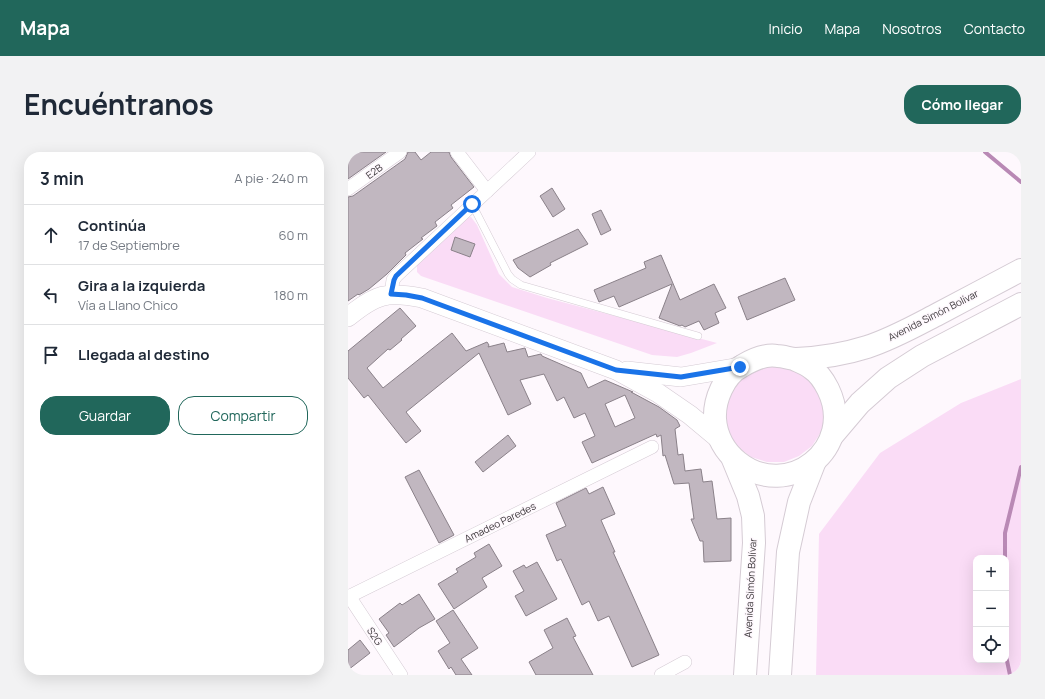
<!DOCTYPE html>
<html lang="es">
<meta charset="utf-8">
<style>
body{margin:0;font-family:Manrope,sans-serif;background:#f2f2f3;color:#1f2937}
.controls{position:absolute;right:12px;bottom:12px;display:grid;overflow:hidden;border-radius:8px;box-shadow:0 4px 16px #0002}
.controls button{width:36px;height:36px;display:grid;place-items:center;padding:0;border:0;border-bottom:1px solid #e0e1e3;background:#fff;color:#1f2937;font:20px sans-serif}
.stop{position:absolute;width:12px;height:12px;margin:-9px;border:3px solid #1a73e8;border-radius:50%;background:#fff}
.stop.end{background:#1a73e8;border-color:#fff;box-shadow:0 1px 4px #0008}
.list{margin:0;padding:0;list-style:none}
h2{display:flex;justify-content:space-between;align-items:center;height:52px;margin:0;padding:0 16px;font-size:17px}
h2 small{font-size:13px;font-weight:400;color:#747a83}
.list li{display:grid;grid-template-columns:26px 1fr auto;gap:12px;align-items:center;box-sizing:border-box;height:60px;padding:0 16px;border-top:1px solid #e0e1e3}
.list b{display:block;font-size:15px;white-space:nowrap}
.list p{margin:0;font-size:13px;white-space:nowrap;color:#747a83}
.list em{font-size:13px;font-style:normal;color:#747a83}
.actions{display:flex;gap:8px;padding:12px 16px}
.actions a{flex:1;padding:9px 0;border:1px solid #21675b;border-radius:16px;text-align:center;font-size:14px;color:#21675b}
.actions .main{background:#21675b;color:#fff}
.icon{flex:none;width:22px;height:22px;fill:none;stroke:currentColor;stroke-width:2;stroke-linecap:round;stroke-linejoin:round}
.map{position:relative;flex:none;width:673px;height:523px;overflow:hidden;border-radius:16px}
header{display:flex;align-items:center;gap:24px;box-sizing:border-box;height:56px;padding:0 20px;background:#21675b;color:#fff}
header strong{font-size:19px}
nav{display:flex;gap:22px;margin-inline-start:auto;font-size:14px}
.intro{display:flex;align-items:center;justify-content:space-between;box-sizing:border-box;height:96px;padding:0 24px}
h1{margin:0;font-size:28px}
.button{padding:10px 18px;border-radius:16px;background:#21675b;color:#fff;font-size:14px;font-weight:700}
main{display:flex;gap:24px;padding:0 24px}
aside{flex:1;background:#fff;border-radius:16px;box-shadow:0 4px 16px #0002}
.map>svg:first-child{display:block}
</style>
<header>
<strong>Mapa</strong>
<nav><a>Inicio</a><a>Mapa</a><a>Nosotros</a><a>Contacto</a></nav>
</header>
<div class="intro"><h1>Encuéntranos</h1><a class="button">Cómo llegar</a></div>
<main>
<aside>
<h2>3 min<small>A pie · 240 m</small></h2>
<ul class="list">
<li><svg class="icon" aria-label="ahead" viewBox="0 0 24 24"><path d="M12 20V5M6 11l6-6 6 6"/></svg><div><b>Continúa</b><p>17 de Septiembre</p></div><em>60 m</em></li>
<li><svg class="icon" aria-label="left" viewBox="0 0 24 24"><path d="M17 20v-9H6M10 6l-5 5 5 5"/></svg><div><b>Gira a la izquierda</b><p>Vía a Llano Chico</p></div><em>180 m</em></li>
<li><svg class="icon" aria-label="arrive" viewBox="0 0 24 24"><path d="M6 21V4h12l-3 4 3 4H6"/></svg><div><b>Llegada al destino</b></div></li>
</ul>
<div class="actions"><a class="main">Guardar</a><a>Compartir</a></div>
</aside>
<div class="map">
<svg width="673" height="523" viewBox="0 0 673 523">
<rect width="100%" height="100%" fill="#fef8fd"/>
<!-- green -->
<g fill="#fadcf6" fill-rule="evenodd">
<polygon points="123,65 129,73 151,122 164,135 199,146 369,191 343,201 329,205 304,203 73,124 69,120 69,109 119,66"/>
<polygon points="443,211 469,232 477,264 473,280 464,294 451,304 436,310 419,310 403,305 389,294 380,280 375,264 377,247 395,219"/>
<path d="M673,227v296h-205l3,-141 61,-81 81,-50zM628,406h30v102h-30z"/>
</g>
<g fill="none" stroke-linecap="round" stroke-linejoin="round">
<!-- stream -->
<g stroke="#b989b5" stroke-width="4">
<polyline points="637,0 673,30"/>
<polyline points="657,406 657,381 673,315"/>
<polyline points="658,426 658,487"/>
<polyline points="658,504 662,523"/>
</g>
</g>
<!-- building -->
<g fill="#c1b7c0" stroke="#8a8189" fill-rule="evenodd">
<polygon points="0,0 38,0 0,27"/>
<polygon points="60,0 67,0 73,8 83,0 101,0 103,5 126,35 103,53 105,56 87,70 89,74 73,86 75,87 57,101 58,103 39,122 21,137 11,143 10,142 0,149 0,45 5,44 57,7"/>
<polygon points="204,36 217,57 205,65 192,44"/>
<polygon points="253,58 263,78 253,83 244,62"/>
<polygon points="230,77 240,92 202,111 203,113 182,125 170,116 165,108"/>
<polygon points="107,85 127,92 122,105 103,98"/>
<polygon points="313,103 332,148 366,132 378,156 367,161 371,171 356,178 351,169 337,175 334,173 332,174 327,172 311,166 324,132 271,155 266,144 251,150 246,138 298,116 296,110"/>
<polygon points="437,126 447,148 399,168 390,145"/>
<path d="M52,156l16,18 -15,13 1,1 -12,10 -2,-1 -21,19 16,20 69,-55 14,18 21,-9 2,3 -1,2 16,-4 3,9 18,-4 3,9 13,-3 1,2 39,17 7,15 17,-8 28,12h-2l28,15 18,13 3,6 -5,3 3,26 5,-1 2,17 16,-2 2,13 9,-1 5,38 14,-1v43l-27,1 -1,-21h-3l-9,-22h3l-5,-36 -15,1 -9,-29 -2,1 -2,-21 -4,2 -1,-3 -64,29 -10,-21 13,-6 -10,-23 -11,5 -10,-21 -7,4 -13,-27 -24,6 11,24 -23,11 -29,-62 -73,59 15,19 -15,12 -38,-48 -4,3 -16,-20v-27zM277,243l10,23 -20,9 -10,-23z"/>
<polygon points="160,283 168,294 135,320 127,310"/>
<polygon points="71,318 106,383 91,391 57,325"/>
<polygon points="255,335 267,362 253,368 267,400 265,400 283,440 311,503 284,515 261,464 250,469 241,449 234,453 213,407 209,409 198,383 218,374 208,351 238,336 241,342"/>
<polygon points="141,392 154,414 134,426 139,435 106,457 90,432 110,420 108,417 128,405 126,401"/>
<polygon points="189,410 209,447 178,464 167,444 176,439 165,419 176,413 178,416"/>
<polygon points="71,442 87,467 71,476 46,495 38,483 41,481 31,467 52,451 54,453"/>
<polygon points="105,458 130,496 113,507 124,523 108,523 103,515 101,517 90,499 102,491 88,469"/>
<polygon points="219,466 228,484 225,485 245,523 188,523 181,510 205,496 196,478"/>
<polygon points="12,488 22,501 0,518 0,498"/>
</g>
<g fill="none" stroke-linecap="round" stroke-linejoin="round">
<!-- lane casing -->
<g stroke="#d5cbd4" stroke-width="8">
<polyline id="lane" points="124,52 160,122 164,127 173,133 350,184"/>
</g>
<!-- street casing -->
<g stroke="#d5cbd4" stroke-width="14">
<g id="street">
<polyline points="109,0 139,39"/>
<polyline points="0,37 52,0"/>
<polyline points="43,142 45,128 48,124 181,0"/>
<polyline points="1,444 53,523"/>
<polyline points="0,445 304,295"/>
<polyline points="313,523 337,510"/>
</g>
</g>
<!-- secondary casing -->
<g stroke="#d5cbd4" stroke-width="20">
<g id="secondary">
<path d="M0,165c28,-23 39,-26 74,-19l194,72 42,23 32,22 30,25"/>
<polyline points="279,219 333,225 392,215"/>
</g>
</g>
<!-- highway casing -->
<g stroke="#d5cbd4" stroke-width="24">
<g id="highway">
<path d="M446,207c6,3 12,5 17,9 8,5 13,13 17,21 29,59 -40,113 -90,73 -13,-10 -22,-26 -23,-43 -1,-19 9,-44 27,-53 10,-6 23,-12 35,-10 7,0 13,3 19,3 23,-1 49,-5 71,-12 25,-8 48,-21 71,-33 28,-15 55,-29 83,-44"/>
<polyline points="484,284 512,251 540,226 574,204 673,152"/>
<polyline points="384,305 400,344 405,364 406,391 397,523"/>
<polyline points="432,523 440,400 451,350 467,309"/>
</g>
</g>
<!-- lane -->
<use href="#lane" stroke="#fff" stroke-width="7"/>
<!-- street -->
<use href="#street" stroke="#fff" stroke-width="13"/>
<!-- secondary -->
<use href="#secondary" stroke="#fff" stroke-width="19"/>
<!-- highway -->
<use href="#highway" stroke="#fff" stroke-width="22"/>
</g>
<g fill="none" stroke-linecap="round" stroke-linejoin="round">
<!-- route -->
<polyline stroke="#1a73e8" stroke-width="5" points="124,52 48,124 46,128 43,142 58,143 74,146 268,218 333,225 392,215"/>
</g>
<g text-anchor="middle" stroke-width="3" stroke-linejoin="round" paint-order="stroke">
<!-- street labels -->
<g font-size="10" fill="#3c383b" stroke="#fef8fd">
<text transform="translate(26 19) rotate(-36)" y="4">E2B</text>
<text transform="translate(585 163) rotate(-27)" y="4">Avenida Simón Bolívar</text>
<text transform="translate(152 370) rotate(-26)" y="4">Amadeo Paredes</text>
<text transform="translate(402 436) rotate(-87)" y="4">Avenida Simón Bolívar</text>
<text transform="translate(27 484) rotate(57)" y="4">S2G</text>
</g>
</g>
</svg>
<div class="controls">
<button>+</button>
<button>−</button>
<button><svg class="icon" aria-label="locate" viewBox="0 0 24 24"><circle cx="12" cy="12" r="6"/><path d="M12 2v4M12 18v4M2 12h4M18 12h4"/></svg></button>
</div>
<div class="stop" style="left:124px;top:52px"></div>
<div class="stop end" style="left:392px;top:215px"></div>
</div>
</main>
